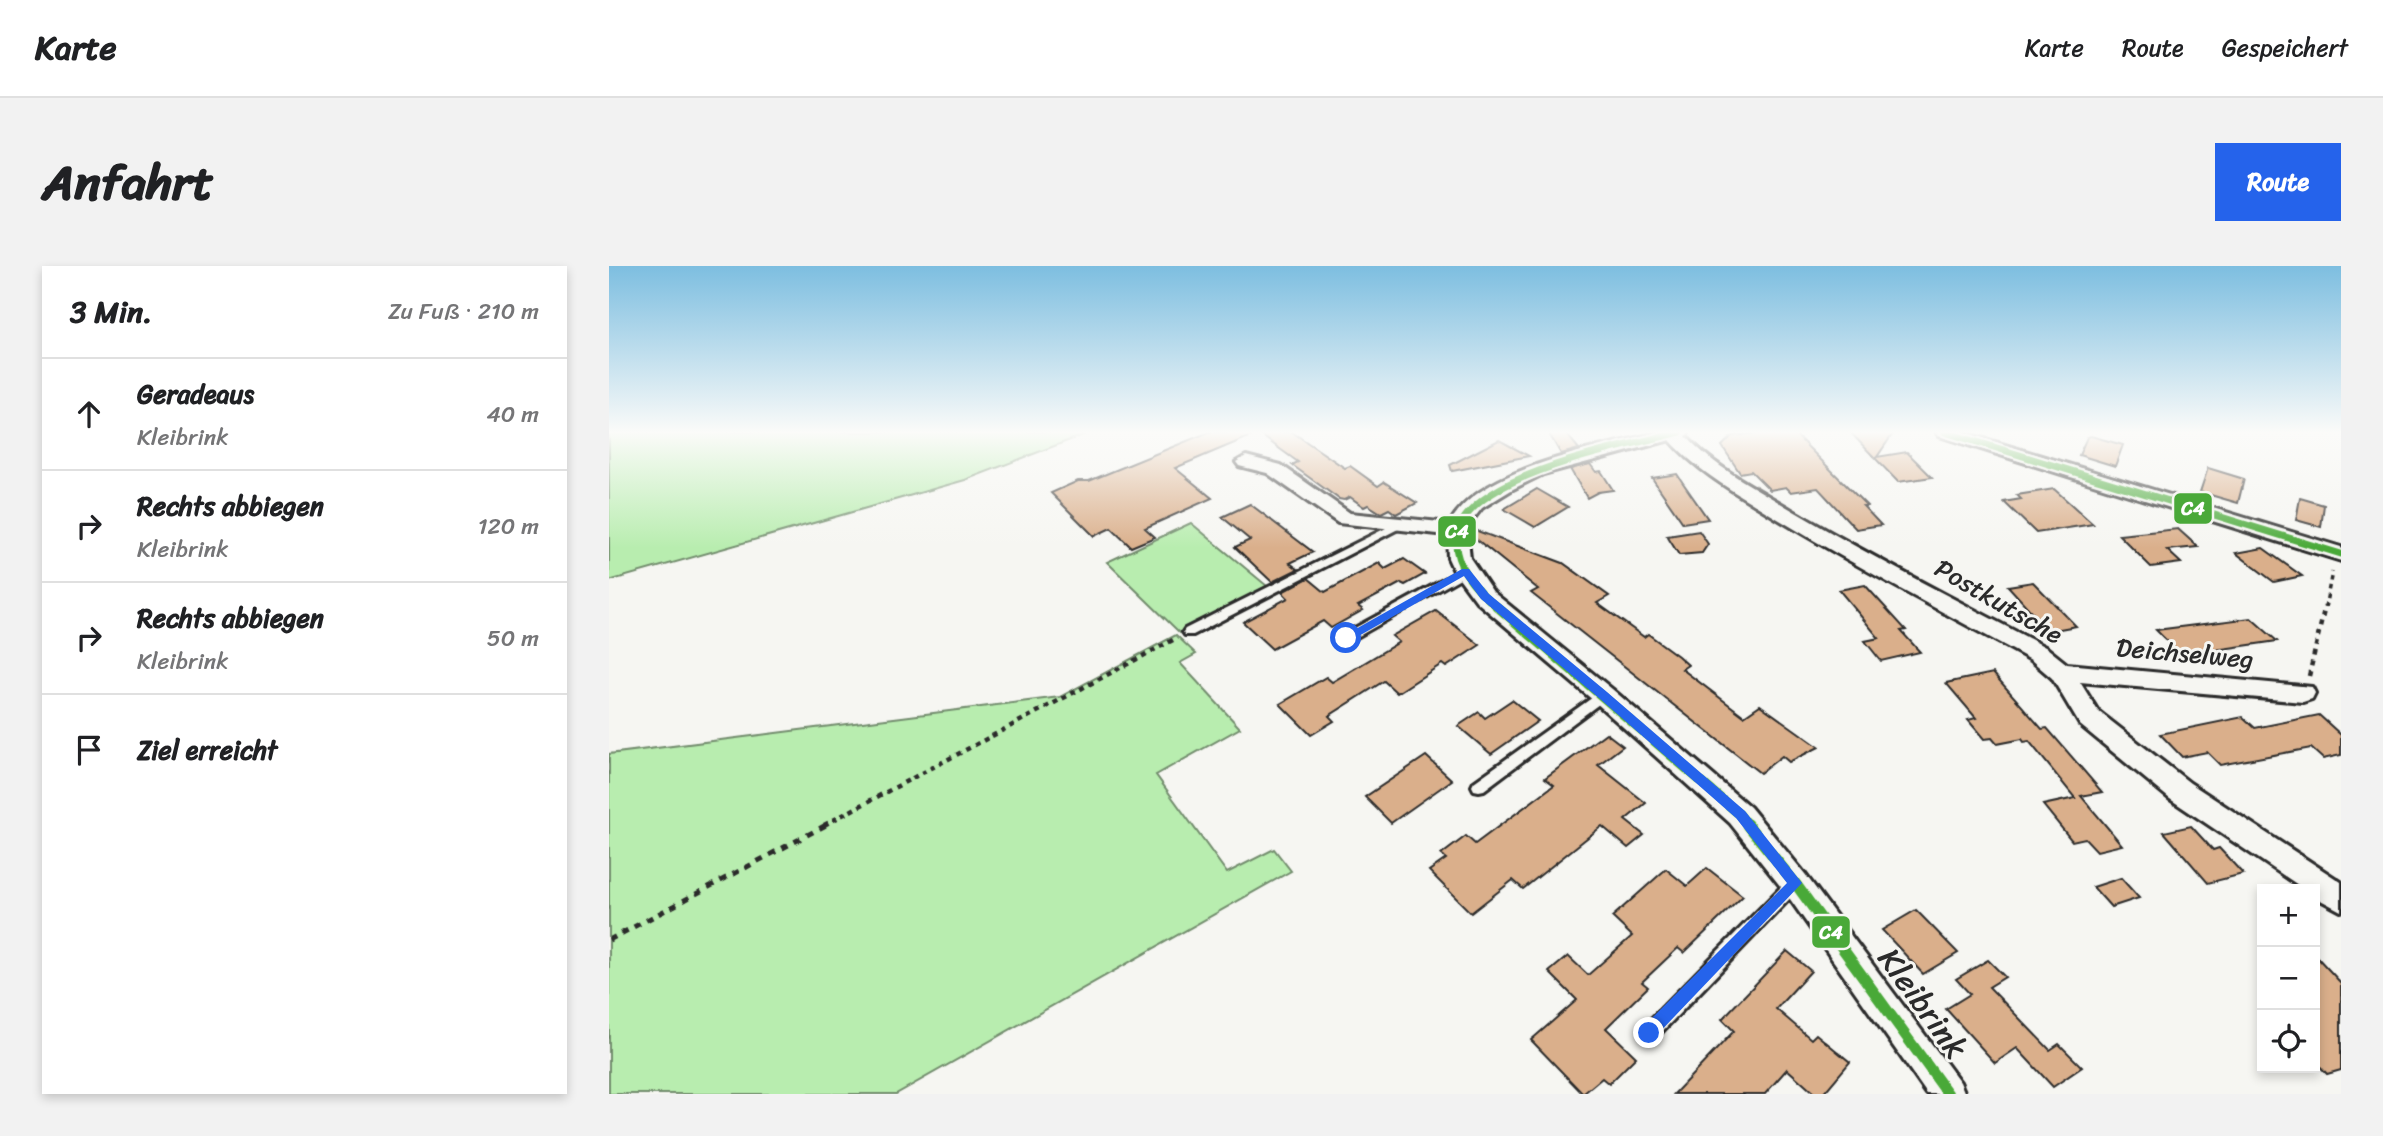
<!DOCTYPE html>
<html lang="de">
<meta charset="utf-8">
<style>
body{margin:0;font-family:Sriracha,sans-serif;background:#f2f2f2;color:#202124}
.controls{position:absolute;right:21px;bottom:21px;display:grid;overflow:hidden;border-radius:0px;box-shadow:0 4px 10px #0003}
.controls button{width:63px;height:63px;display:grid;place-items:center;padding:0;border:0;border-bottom:2px solid #e0e0e0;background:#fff;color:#202124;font:35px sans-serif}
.stop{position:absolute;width:21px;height:21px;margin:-16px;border:5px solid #2563eb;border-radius:50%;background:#fff}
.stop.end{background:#2563eb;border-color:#fff;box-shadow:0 2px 7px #0008}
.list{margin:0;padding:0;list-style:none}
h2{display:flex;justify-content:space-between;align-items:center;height:91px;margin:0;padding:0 28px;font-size:30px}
h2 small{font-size:23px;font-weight:400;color:#757577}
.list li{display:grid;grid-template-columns:46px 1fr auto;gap:21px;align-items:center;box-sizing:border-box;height:112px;padding:0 28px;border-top:2px solid #e0e0e0}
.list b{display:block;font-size:26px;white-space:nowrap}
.list p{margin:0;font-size:23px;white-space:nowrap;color:#757577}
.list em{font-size:23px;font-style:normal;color:#757577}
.icon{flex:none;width:38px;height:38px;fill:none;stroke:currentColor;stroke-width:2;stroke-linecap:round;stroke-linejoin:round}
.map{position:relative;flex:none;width:1732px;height:828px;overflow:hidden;border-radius:0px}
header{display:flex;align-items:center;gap:42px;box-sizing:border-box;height:98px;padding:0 35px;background:#fff;border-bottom:2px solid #e0e0e0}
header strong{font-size:33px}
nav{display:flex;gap:38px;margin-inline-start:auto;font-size:24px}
.intro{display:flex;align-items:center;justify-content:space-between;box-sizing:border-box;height:168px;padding:0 42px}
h1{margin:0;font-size:49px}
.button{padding:18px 32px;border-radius:0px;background:#2563eb;color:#fff;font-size:24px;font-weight:700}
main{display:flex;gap:42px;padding:0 42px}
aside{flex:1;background:#fff;border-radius:0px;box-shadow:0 4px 10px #0003}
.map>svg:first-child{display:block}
</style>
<header>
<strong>Karte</strong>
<nav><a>Karte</a><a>Route</a><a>Gespeichert</a></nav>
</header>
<div class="intro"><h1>Anfahrt</h1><a class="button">Route</a></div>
<main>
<aside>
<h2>3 Min.<small>Zu Fuß · 210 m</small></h2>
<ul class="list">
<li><svg class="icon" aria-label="ahead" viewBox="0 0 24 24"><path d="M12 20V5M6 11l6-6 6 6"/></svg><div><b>Geradeaus</b><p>Kleibrink</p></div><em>40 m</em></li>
<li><svg class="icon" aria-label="right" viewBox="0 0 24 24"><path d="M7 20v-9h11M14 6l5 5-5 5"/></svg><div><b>Rechts abbiegen</b><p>Kleibrink</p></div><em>120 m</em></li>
<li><svg class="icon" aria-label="right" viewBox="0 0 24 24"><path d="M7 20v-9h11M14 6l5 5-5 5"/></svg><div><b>Rechts abbiegen</b><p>Kleibrink</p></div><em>50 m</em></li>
<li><svg class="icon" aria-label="arrive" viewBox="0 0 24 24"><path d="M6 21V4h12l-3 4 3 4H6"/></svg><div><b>Ziel erreicht</b></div></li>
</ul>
</aside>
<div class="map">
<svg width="1732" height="828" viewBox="0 0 1732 828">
<rect width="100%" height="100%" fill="#f6f6f2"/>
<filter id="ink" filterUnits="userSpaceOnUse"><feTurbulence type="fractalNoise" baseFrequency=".0143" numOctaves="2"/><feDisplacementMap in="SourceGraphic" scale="14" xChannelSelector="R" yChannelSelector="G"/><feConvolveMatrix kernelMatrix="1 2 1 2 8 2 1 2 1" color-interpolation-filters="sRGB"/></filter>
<g filter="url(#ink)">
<!-- green -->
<g fill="#b8edaf" stroke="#728c6d" stroke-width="2">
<polygon points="0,166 482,166 356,214 0,315"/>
<polygon points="582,257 658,320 571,367 498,296"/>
<polygon points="567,369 587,388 571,397 631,462 547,509 618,607 665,583 682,605 287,828 0,828 0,488 451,431"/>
</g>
<!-- building -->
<g fill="#daaf8b" stroke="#2b2b2b" stroke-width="2">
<polygon points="600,166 683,166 736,202 741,200 769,220 775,216 808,237 787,248 780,243 772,247 759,239 755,241 741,231 735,234 730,233 683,199 689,196 649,167 566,202 603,232 536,262 546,271 522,281 502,262 485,270 442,227 469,215 480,215"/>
<polygon points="939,166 956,166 970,183 952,188"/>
<polygon points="1158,166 1184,166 1258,240 1254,240 1272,259 1247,263 1209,222 1182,226 1177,221 1161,224 1142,205 1131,207 1113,180 1123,170"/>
<polygon points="1241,166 1285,166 1268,191 1298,186 1323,211 1289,216"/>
<polygon points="1482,170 1514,179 1506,200 1470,189 1478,171"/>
<polygon points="890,174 920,190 843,205 841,199"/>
<polygon points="981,198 987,206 992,205 1004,224 989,226 978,232 961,203"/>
<polygon points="1599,202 1635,213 1629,237 1591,226"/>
<polygon points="1068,208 1074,217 1099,253 1074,257 1043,212"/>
<polygon points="928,223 959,241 926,261 895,243"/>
<polygon points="1445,223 1484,258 1427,267 1395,236 1412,233 1408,229"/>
<polygon points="1691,232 1715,239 1712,261 1687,254"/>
<polygon points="641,238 704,286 681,297 689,303 663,316 626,281 641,274 613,251"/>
<polygon points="863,263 954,297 1000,330 988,337 1035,371 1039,368 1069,390 1079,399 1073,403 1135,450 1151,439 1210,481 1180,496 1173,490 1151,507 922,327 929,323 861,268"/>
<polygon points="1569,263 1589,281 1558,284 1572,297 1542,301 1510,269"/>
<polygon points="1090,265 1099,278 1093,287 1070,289 1058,270"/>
<polygon points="1654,282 1693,310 1665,316 1627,287"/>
<polygon points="795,293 816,308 796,319 792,317 749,340 754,344 722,362 714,355 663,383 634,356 679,332 673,326 699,312 716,326 770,297 776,303"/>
<polygon points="1424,316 1467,360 1440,365 1399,320"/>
<polygon points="1256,319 1297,364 1292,365 1311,386 1272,395 1256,375 1270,372 1230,324"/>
<polygon points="827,345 871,379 837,401 833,398 788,427 775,415 720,450 725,455 702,469 671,438 717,411 723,416 790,376 783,370"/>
<polygon points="1642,352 1668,375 1572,389 1547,364"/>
<polygon points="1384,407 1433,463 1438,462 1493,526 1472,530 1513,579 1488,585 1476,572 1463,575 1434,539 1466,532 1420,475 1415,476 1413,473 1388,478 1383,472 1375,473 1359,454 1367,452 1337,417"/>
<polygon points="903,434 929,455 882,488 849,460 870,446 876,452"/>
<polygon points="1710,449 1732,469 1732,489 1714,493 1702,482 1611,499 1598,486 1573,491 1551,468 1634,451 1646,462"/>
<polygon points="997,467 1014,480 989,499 1037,537 1016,554 1035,569 1019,582 993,560 914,623 904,614 862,647 820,605 837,593 832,589 857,570 866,578 945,519 936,512"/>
<polygon points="817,490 843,514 782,557 756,531"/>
<polygon points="1582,560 1604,584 1610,582 1634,608 1599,617 1555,566"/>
<polygon points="1098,602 1134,630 1075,687 1069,682 1033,716 1039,721 997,762 1027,791 1000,818 993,812 974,828 922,774 968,734 940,706 959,690 979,709 1023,670 1003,651 1057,603 1078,620"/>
<polygon points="1512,612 1530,632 1502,641 1484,621"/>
<polygon points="1307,644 1349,687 1314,708 1273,664"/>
<polygon points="1178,685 1202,705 1167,743 1202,773 1207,768 1241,796 1214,828 1206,828 1178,803 1156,828 1065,828 1125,765 1113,753"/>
<polygon points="1706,689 1732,717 1732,804 1718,808 1706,795"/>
<polygon points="1379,694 1396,711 1380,721 1441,784 1450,778 1473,801 1444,821 1408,782 1386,797 1337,743 1361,728 1347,713"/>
</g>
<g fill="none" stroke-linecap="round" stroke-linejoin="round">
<!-- lane casing -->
<g stroke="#2b2b2b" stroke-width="6">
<g id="lane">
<polygon points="787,257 791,258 791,262 584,369 576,369 574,366 576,363"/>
<polygon points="856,302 860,303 861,305 860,307 741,375 733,375 731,372 733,369"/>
<polygon points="994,424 998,426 1000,429 998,432 875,524 870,525 865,524 863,520 865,516"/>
<polygon points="1186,611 1191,612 1193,617 1191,622 1046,773 1040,775 1034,773 1032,767 1034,761 1181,612"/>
</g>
</g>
<!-- street casing -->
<g stroke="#2b2b2b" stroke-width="6">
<g id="street">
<path d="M1051,166h29l-3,4c29,32 70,52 106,74 83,49 170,93 255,138l20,16 245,23 3,6 -3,6 -9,3 -223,-20 18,29 92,72 151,99v29l-26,-14v-8h-11l-134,-90 -90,-74 -28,-47 -21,-18c-85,-47 -171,-91 -253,-141 -38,-24 -78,-45 -108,-79l-127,34 -30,15 -31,19 -11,14 -4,8 3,28 23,34 119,97 138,118 55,67 155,208 5,12h-38l-142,-202 -55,-69 -136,-122 -117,-99 -23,-31 -6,-13 -1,-23 -109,-12 -71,-50 -28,-7 -3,-4 10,-6 35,9 69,48 100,10c29,-56 153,-76 210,-91z"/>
<polygon points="1327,166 1354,166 1732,281 1732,295 1330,170"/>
</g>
</g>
<!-- path-far2 -->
<polyline stroke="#2b2b2b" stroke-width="3.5" stroke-dasharray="4.5 4.5" stroke-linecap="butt" points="1716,342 1723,306"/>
<!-- path-far1 -->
<g stroke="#2b2b2b" stroke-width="4.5" stroke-dasharray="5 5" stroke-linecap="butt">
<polyline points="1700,410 1716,340"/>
<polyline points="215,559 564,374"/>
</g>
<!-- path -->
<polyline stroke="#2b2b2b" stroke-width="5" stroke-dasharray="7 7" stroke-linecap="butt" points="0,674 219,558"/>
<!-- lane -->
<use href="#lane" fill="#f6f6f2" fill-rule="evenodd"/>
<!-- street -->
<use href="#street" fill="#f6f6f2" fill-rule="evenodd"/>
<!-- bus-1-far2 casing -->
<g stroke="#f6f6f2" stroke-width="11">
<g id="bus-1-far2">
<polyline points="1336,166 1732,288"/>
<path d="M889,342c-140,-116 108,-156 182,-176"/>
</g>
</g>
<!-- bus-1-far1 casing -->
<g stroke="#f6f6f2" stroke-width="14">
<polyline id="bus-1-far1" points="887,340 1131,549 1139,559"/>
</g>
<!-- bus-1 casing -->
<g stroke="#f6f6f2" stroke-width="17">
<polyline id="bus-1" points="1138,558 1186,617 1339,828"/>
</g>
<!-- bus-1-far2 -->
<use href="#bus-1-far2" stroke="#4aa939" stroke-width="7"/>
<!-- bus-1-far1 -->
<use href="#bus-1-far1" stroke="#4aa939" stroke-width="9"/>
<!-- bus-1 -->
<use href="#bus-1" stroke="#4aa939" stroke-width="11"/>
</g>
</g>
<!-- sky -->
<linearGradient id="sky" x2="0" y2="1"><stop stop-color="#7dbee0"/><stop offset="0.59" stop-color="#fbfbf9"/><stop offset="1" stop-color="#fbfbf9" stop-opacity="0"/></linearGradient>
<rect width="1732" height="282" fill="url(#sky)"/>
<!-- route -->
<polygon fill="#2563eb" points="853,303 860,303 880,328 998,426 1136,545 1193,617 1045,772 1040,774 1034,772 1032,767 1034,761 1178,617 1127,552 990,432 872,333 855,310 741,375 733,375 731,372"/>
<g text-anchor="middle" stroke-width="6" stroke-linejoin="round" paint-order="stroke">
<!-- street labels -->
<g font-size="26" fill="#2b2b2b" stroke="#f6f6f2">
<text transform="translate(1390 335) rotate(30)" y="9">Postkutsche</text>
<text transform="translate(1576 387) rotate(5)" y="9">Deichselweg</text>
</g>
<!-- near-street labels -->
<g font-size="32" fill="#2b2b2b" stroke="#f6f6f2">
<text transform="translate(1314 737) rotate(54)" y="11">Kleibrink</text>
</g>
</g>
<g stroke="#f6f6f2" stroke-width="2.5">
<rect x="1564" y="226" width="40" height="33" rx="7" fill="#4aa939"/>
<rect x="828" y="249" width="40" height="33" rx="7" fill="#4aa939"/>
<rect x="1202" y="649" width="40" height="34" rx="7" fill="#4aa939"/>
</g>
<g font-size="19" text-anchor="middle" font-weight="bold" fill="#fff">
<text x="1584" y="249">C4</text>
<text x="848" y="272">C4</text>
<text x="1222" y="673">C4</text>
</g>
</svg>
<div class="controls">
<button>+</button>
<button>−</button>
<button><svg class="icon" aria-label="locate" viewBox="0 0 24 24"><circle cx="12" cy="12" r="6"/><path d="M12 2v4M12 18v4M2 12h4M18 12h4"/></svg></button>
</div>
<div class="stop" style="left:737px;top:372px"></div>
<div class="stop end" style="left:1040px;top:767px"></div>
</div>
</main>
